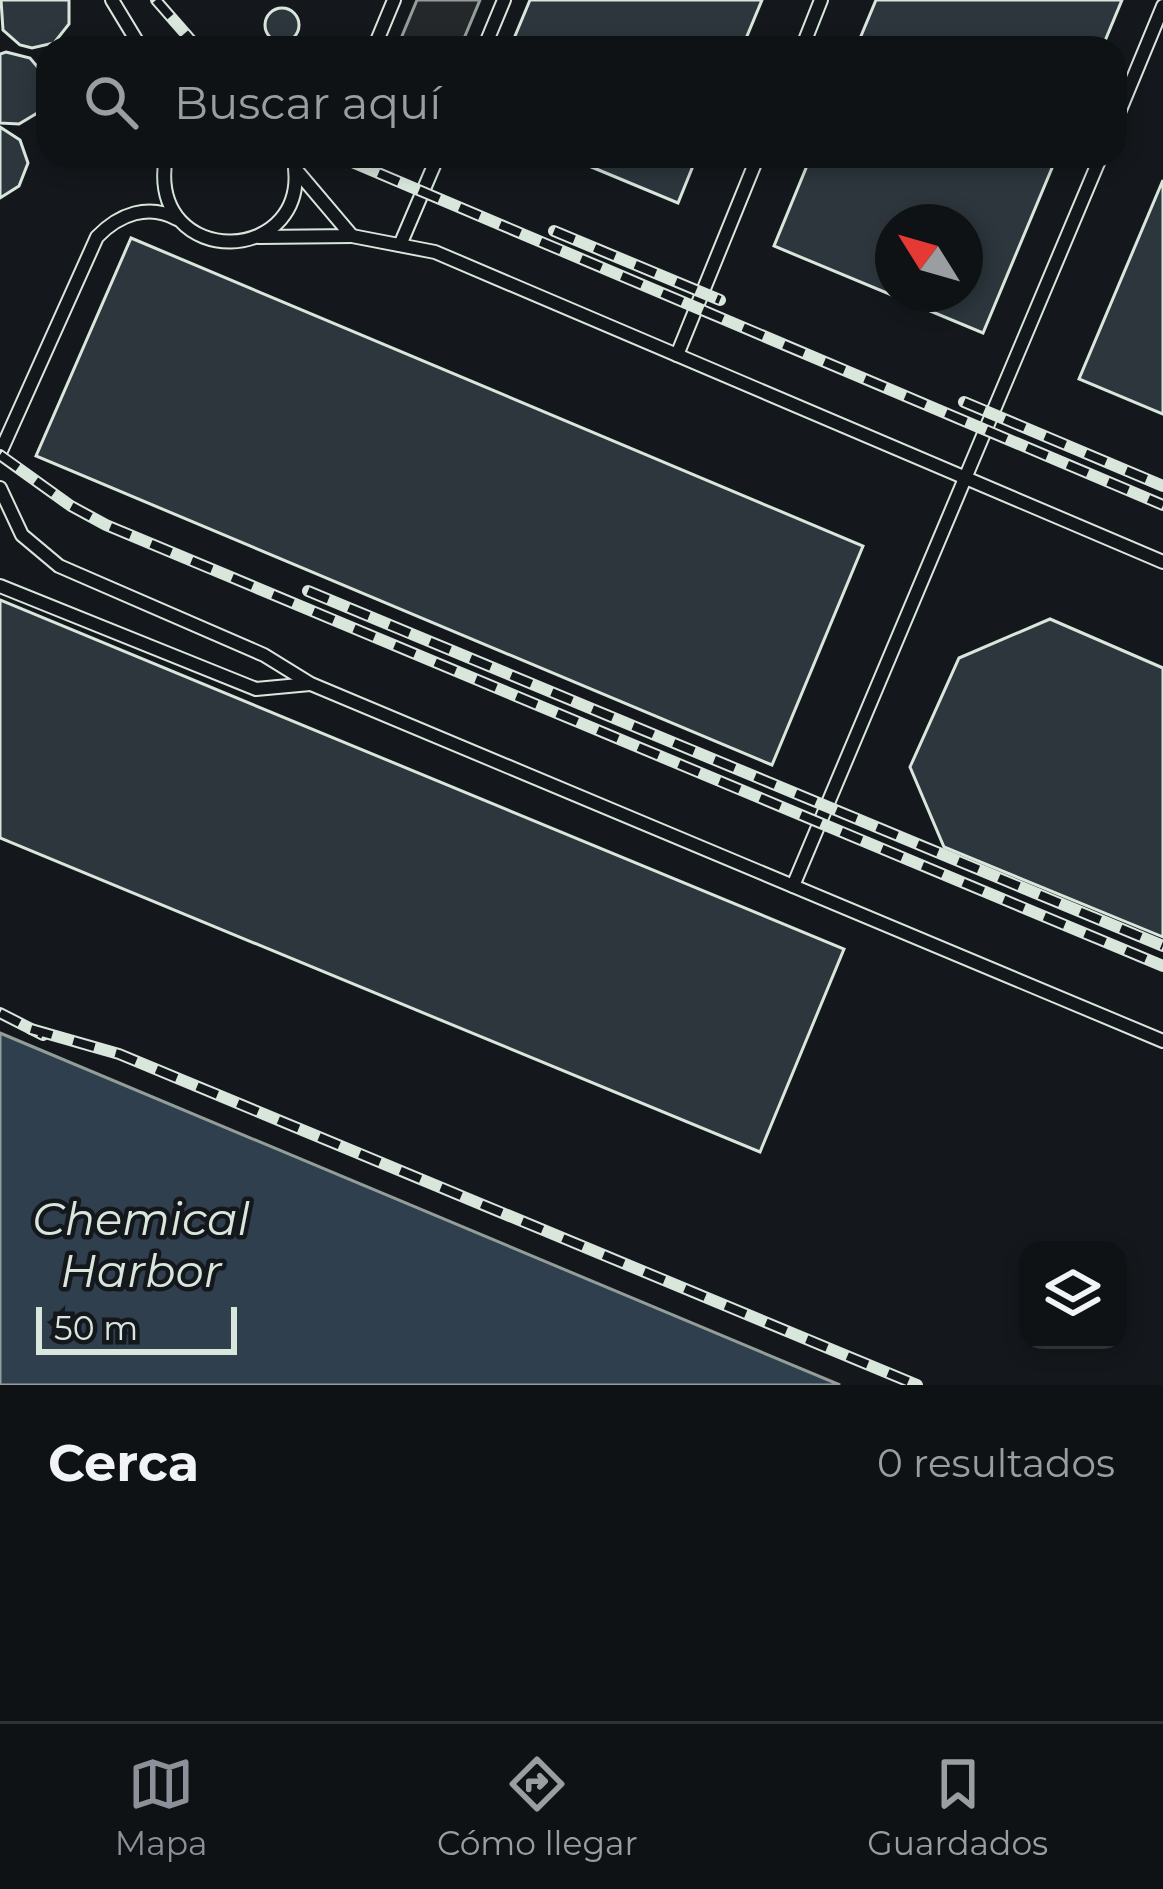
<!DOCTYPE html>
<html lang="es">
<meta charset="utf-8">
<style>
body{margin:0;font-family:Montserrat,sans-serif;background:#1d2022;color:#f1f3f6}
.controls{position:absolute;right:36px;bottom:36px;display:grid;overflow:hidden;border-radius:24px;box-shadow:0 6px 18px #0003}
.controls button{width:108px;height:108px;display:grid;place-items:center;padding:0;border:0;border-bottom:3px solid #2f3234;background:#0f1215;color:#f1f3f6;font:60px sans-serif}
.compass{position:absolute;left:875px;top:204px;width:108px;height:108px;border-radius:50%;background:#0f1215;box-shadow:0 6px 18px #0003;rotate:307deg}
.scale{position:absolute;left:36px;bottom:30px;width:201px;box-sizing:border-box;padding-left:12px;border:6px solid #d8e6dc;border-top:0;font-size:33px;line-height:42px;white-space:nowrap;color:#d8e6dc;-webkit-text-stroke:9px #14181c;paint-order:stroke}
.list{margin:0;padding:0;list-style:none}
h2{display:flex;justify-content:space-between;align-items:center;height:156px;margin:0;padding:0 48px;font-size:51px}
h2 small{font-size:39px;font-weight:400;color:#9b9ea0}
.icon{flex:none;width:66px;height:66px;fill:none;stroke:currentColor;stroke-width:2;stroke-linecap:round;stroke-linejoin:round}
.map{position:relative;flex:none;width:1163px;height:1385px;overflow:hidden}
.search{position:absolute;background:#0f1215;box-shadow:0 6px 18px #0003;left:36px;right:36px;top:36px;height:132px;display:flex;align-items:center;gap:30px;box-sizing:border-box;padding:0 42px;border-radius:36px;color:#9b9ea0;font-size:45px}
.sheet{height:336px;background:#0f1215}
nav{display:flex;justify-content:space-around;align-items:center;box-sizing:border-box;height:168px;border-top:3px solid #2f3234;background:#0f1215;font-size:33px;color:#9b9ea0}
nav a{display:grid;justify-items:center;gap:6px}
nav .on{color:#8c9099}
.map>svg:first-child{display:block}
</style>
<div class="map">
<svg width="1163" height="1385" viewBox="0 0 1163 1385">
<rect width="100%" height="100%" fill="#14181c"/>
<!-- parking -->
<polygon fill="#24282b" stroke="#939e99" stroke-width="3" points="417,0 480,0 460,48 397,48"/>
<!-- water -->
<polygon fill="#2f3f4d" stroke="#939e99" stroke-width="3" points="0,1033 840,1385 0,1385"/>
<!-- building -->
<g fill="#2c363c" stroke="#d8e6dc" stroke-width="3" fill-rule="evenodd">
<polygon points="1,0 69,0 69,24 54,43 32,48 20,45 3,30"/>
<polygon points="530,0 762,0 742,48 510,48"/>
<polygon points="876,0 1122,0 1102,48 856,48"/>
<circle cx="282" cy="25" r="17"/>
<polygon points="6,52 30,58 46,77 47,89 39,112 19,124 0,123 0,54"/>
<polygon points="0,127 20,140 28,163 19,186 0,198"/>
<polygon points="565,156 697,156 678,203"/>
<path d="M811,156h246l-74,177 -209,-87zM893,222h72v72h-72z"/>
<polygon points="1163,180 1163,414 1079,379"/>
<polygon points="131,238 863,546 772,765 36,456"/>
<polygon points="0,600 844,949 760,1152 0,838"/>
<polygon points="1050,619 1163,668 1163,937 944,847 910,767 959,658"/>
</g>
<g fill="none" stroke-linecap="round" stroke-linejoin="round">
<!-- lane casing -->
<g stroke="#d8e6dc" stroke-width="16">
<g id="lane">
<polyline points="112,0 141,48"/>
<polyline points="374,48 394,0"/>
<polyline points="484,48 504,0"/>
<polyline points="802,48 821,0"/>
<polyline points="1115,122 1163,6"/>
<path d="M166,156c-21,117 152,111 127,0"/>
<polyline points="352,236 435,252 1163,562"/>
<polyline points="259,237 352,236 297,171"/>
<polyline points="400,245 438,156"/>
<polyline points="677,355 758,156"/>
<path d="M0,453l97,-216c22,-23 52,-34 80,-18"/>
<polyline points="0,488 22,535 59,566 264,655 311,684 1163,1041"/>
<polyline points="0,586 256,689 310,684"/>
<polyline points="793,886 1101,156"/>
</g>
</g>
<!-- lane -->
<use href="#lane" stroke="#14181c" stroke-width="12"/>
<!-- rail casing -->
<g stroke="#d8e6dc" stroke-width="12">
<g id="rail">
<polyline points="156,0 198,48"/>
<polyline points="338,156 1163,505"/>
<polyline points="554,231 720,300"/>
<polyline points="964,402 1163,486"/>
<polyline points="0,455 71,506 106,525 1163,966"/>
<polyline points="308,591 1163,946"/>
<polyline points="0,1013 43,1035"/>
<polyline points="31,1029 119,1054 917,1385"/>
</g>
</g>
<!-- rail -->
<use href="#rail" stroke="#14181c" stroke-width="8" stroke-dasharray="22" stroke-linecap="butt"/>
</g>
<g text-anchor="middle" stroke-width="9" stroke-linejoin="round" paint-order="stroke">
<!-- water labels -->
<g font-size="45" font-style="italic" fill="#d8e6dc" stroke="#14181c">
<text x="141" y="1235">Chemical<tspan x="141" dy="52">Harbor</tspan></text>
</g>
</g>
</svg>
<div class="controls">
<button><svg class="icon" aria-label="layers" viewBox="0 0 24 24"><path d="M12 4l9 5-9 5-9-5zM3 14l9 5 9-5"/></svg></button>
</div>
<svg class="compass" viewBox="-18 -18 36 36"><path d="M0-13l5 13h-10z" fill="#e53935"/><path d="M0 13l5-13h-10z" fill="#9b9ea0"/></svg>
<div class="scale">50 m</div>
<div class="search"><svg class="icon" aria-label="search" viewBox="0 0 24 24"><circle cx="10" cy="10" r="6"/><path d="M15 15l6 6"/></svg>Buscar aquí</div>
</div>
<section class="sheet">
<h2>Cerca<small>0 resultados</small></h2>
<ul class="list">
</ul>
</section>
<nav>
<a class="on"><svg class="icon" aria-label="map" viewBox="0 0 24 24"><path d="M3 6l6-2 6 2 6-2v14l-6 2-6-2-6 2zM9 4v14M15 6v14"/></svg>Mapa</a>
<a><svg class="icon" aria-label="directions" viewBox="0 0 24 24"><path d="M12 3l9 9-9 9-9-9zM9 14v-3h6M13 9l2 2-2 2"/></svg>Cómo llegar</a>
<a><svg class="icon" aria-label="saved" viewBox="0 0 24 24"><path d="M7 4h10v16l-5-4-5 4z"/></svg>Guardados</a>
</nav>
